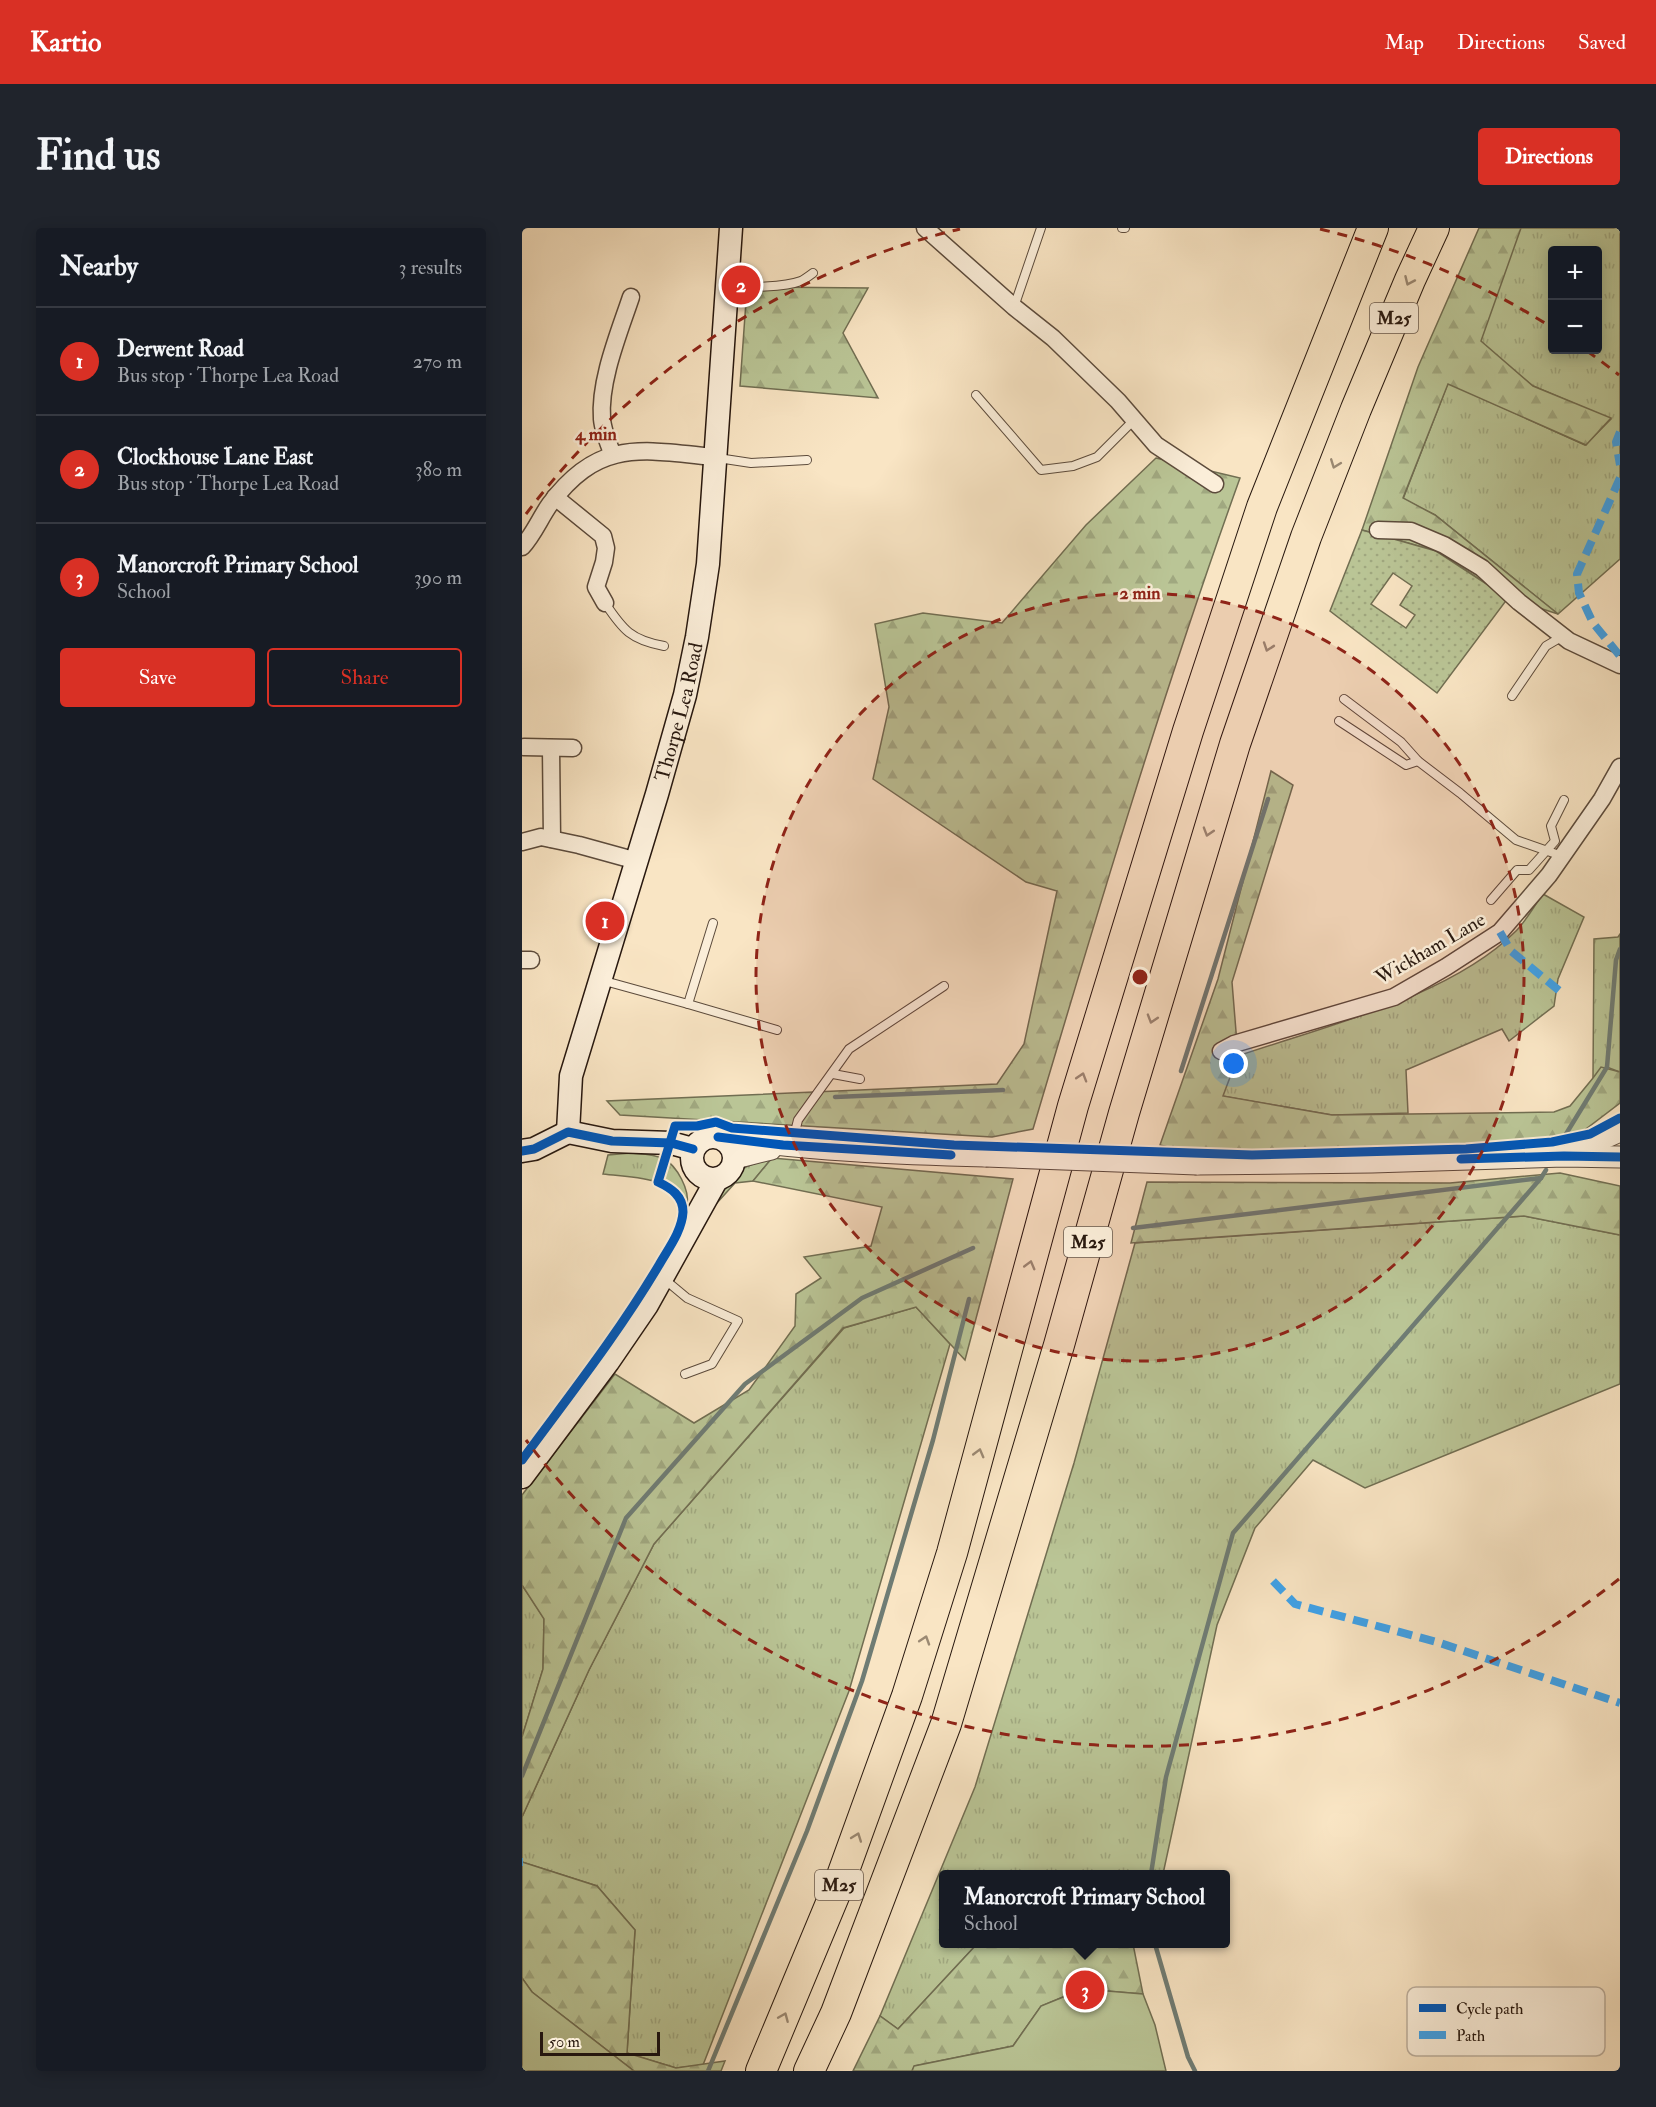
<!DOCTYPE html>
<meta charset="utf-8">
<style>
body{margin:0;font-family:"IM FELL Double Pica",serif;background:#20242c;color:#f1f3f6}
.controls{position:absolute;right:18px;top:18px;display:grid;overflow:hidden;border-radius:6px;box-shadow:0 3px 15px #0003}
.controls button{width:54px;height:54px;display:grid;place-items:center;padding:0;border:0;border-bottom:2px solid #363941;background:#171b24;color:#f1f3f6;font:30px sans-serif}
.scale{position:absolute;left:18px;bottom:15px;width:120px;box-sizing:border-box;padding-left:6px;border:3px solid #28180f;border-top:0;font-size:16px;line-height:21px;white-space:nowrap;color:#28180f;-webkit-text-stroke:4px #fbeed9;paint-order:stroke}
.you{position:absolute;left:712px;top:836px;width:21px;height:21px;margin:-15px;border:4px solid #fff;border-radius:50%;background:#1a73e8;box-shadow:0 0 0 9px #1a73e833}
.badge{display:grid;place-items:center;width:39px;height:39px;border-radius:50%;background:#d93025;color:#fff;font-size:20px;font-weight:700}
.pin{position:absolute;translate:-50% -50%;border:3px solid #fff;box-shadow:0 2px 6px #0006}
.popup{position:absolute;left:417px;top:1642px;width:291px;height:78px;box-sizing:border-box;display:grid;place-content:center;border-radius:6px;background:#171b24;filter:drop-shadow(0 2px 4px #0005);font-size:20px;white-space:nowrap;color:#9ea1a6}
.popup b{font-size:22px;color:#f1f3f6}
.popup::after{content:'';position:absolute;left:50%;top:100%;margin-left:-12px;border:12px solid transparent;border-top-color:#171b24}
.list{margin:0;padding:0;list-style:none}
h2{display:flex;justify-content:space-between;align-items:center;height:78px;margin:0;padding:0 24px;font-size:26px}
h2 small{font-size:20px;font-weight:400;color:#9ea1a6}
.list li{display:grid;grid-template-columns:39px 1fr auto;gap:18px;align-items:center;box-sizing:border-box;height:108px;padding:0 24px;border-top:2px solid #363941}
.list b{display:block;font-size:22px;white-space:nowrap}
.list p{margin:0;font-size:20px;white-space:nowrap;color:#9ea1a6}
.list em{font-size:20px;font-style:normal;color:#9ea1a6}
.actions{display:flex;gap:12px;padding:18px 24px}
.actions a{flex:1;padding:14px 0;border:2px solid #d93025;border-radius:6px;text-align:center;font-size:21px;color:#d93025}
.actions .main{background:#d93025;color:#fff}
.map{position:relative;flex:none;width:1098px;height:1843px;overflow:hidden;border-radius:6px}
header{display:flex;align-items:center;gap:36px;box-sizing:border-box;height:84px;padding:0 30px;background:#d93025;color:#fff}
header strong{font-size:28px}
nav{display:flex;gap:33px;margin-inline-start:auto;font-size:21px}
.intro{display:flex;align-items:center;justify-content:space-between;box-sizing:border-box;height:144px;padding:0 36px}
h1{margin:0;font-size:42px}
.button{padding:15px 27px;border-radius:6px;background:#d93025;color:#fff;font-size:21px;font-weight:700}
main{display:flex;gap:36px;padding:0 36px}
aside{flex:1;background:#171b24;border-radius:6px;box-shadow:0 3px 15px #0003}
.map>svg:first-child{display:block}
</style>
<header>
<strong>Kartio</strong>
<nav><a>Map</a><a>Directions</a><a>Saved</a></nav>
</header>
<div class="intro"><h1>Find us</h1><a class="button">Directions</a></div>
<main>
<aside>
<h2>Nearby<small>3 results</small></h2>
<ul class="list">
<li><span class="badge">1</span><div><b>Derwent Road</b><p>Bus stop · Thorpe Lea Road</p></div><em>270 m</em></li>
<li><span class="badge">2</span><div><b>Clockhouse Lane East</b><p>Bus stop · Thorpe Lea Road</p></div><em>380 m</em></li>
<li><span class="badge">3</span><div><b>Manorcroft Primary School</b><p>School</p></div><em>390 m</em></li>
</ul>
<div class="actions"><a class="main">Save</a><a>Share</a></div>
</aside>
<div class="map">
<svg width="1098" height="1843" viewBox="0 0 1098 1843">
<defs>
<pattern id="grass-tufts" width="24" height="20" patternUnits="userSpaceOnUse" patternTransform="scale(1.5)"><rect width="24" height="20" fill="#bac596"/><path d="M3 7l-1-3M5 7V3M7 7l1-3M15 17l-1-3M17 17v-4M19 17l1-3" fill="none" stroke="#a0a880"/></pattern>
<pattern id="forest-firs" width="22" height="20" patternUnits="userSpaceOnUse" patternTransform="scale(1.5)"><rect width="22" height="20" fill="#bac596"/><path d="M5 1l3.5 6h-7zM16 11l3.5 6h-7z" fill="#a0a880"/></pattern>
<pattern id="park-dots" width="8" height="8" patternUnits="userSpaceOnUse" patternTransform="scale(1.5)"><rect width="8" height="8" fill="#bac596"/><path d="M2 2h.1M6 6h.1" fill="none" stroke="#a0a880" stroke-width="1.8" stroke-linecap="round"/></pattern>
</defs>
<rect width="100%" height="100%" fill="#f9e5c4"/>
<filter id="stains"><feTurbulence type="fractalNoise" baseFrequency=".00333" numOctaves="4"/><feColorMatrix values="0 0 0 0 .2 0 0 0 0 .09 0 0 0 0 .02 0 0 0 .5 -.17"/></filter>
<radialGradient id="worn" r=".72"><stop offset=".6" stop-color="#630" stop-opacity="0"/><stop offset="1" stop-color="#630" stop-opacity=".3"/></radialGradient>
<!-- grass -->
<g fill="url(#grass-tufts)" stroke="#716e52" stroke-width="1.5" fill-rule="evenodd">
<path d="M997,0h101v331l-62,55 -123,-99 -32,-16 45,-116 137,62 26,-26 -78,-33 -56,-44zM1030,22h46v100h-46z"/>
<path d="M1021,666l41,23 -26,62 -4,27 -45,35 -7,-12 -96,41 2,43 -76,2 -110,-19 16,-40c87,-30 212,-59 278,-125 10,-10 18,-25 27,-37z"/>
<polygon points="1098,706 1098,844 1085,839 1071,850 1072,711 1096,709"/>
<path d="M109,925c11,1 23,1 33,6 13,7 26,31 23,46 -1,3 -3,6 -4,9 -4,-39 -50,-36 -80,-40l5,-19z"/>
<path d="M250,930l-19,23 -18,2 -28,31c12,-38 29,-46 65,-56z"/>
<polygon points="1002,988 1098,1007 1098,1156 843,1260 791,1232 733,1300 695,1397 641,1646 422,1646 422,1716 455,1716 376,1801 358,1788 453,1559 552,1235 613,1015"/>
<polygon points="394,1079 428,1116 327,1463 181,1837 154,1840 105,1825 113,1702 75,1658 0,1634 0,1589 67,1442 132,1316 322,1100"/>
<polygon points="0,1357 22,1390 21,1441 0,1509"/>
</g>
<!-- forest -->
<g fill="url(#forest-firs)" stroke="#716e52" stroke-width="1.5">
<polygon points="957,0 999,0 959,113 1011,158 1089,190 1064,217 926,156 881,270 913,287 1036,386 986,370 914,323 840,302 896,139"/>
<polygon points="225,59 346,60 321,105 356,170 218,158"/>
<path d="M634,230l84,20c-77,214 -142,432 -207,651l-41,8 -372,-22 -13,-14 390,-17 27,-40 33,-153 -31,-9 -153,-103 16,-72 -14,-83 48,-11 79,10 84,-98z"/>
<polygon points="749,543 771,557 710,754 716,828 701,868 810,887 1032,884 1048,878 1071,850 1079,839 1098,844 1098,875 1052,910 1030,914 890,924 674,926 638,917 696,751"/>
<polygon points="250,930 491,951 443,1132 394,1079 321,1100 132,1316 67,1442 0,1589 0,1509 21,1441 22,1391 0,1357 0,1267 93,1146 172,1195 227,1162 273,1098 274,1066 299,1050 282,1029 349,1018 360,979 231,953"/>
<polygon points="1038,945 1098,958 1098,1007 1002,988 609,1015 625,954 928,955"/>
<polygon points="0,1634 75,1658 113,1702 105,1825 154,1840 203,1833 199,1843 112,1843 10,1764 0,1750"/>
<polygon points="455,1716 611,1716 621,1766 560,1761 519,1778 491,1818 393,1838 390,1843 331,1843 358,1788 376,1801"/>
</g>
<!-- park -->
<path fill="url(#park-dots)" stroke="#716e52" stroke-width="1.5" fill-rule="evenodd" d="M840,302l74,21 72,47 -71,95 -107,-82zM871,345l19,13 -12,19 15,10 -9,13 -35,-24z"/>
<!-- pitch -->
<g fill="#bac596" stroke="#716e52" stroke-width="1.5">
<polygon points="0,1750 10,1764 112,1843 0,1843"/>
<polygon points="561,1761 621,1766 633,1797 644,1843 390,1843 392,1838 491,1818 519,1778"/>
</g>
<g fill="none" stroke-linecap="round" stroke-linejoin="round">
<!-- stream -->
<g stroke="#6f7c74" stroke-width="4.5">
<polyline points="659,843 746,571"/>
<polyline points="313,869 481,862"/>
<polyline points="1044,906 1085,839 1094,732 1098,721"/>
<polyline points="611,1000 1019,950"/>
<polyline points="0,1548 104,1290 223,1156 340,1070 451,1020"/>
<polyline points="629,1646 644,1549 711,1305 1019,950 1024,942"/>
<polyline points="633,1716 666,1829 673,1843"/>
<polyline points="186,1843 285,1603 340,1453 411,1212 447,1071"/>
</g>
<!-- service casing -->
<g stroke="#5c4b3c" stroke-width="10">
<g id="service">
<polyline points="600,0 603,0"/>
<path d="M207,58c17,2 56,1 72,-5 4,-2 8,-5 12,-8"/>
<polyline points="492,79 519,0"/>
<polyline points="454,167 519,242 551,238 575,229 612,192"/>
<polyline points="196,230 229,235 285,232"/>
<path d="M83,375c18,27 26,37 59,43"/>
<polyline points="990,468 1024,418 1041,408"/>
<polyline points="822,471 879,514 896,533 938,565 994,612 1040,628"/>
<polyline points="817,493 884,537 896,533"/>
<polyline points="969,672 995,642 1007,642 1033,613 1029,598 1042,572"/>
<polyline points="79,752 166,776 191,695"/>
<polyline points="166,776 255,802"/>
<polyline points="311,846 338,851"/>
<polyline points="271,918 273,904 276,892 327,821 422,758"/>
<polyline points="141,1050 165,1070 216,1093 190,1136 163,1146"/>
</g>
</g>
<!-- minor casing -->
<g stroke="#5c4b3c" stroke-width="19">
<g id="minor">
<polyline points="403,0 492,79 531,110 596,173 634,217 693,256"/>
<path d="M91,227c-5,-12 -10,-24 -11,-36 -3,-38 17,-86 29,-122"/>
<polyline points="33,269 81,308 84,320 82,334 74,359 83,375"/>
<polyline points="856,302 889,303 922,317 960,340 997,374 1047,413 1098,437"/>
<path d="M0,319c12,-13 18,-29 28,-43 49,-66 92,-54 165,-47"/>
<polyline points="2,519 51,520"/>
<polyline points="29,520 30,611"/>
<polyline points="0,614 19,609 57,617 115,633"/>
<polyline points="0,732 9,732"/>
<polyline points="699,823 712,816 872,769 924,739 978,704 1027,647 1080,571 1098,539"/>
</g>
</g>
<!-- tertiary casing -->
<g stroke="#5c4b3c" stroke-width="23">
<g id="tertiary">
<path d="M196,909c88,13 178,17 268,19"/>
<polyline points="1051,924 1098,903"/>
<polyline points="213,930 249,921"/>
<polyline points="675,936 850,934 1042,928 1098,929"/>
</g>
</g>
<!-- secondary casing -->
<g stroke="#28180f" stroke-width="25">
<g id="secondary">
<path id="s1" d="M46,904l3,-56 86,-282 28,-99 12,-58 11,-73 23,-336"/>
<polyline points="46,904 90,913 149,915 171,921"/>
<circle cx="191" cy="930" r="21"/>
<polyline points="0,923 12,921 46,904"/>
<polyline points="0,1249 86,1134 125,1077 195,951"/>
</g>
</g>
<!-- motorway casing -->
<g stroke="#28180f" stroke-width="32">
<g id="motorway">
<polyline points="239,1843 317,1656 385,1468 430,1325 551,878 666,503 740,279 851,0"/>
<polyline points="287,1843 314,1785 424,1496 537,1117 602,885 713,516 784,309 834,181 888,52 912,0"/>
</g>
</g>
<!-- service -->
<use href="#service" stroke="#fbeed9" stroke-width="8"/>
<!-- minor -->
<use href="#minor" stroke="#fbeed9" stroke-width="16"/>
<!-- tertiary -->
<use href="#tertiary" stroke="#fbeed9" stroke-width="21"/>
<!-- secondary -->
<use href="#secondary" stroke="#fbeed9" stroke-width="22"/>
<!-- motorway -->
<use href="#motorway" stroke="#f9e5c4" stroke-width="30"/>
<!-- tertiary-bridge casing -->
<g stroke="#5c4b3c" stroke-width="23" stroke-linecap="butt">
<polyline id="tertiary-bridge" points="464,928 675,936"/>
</g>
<!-- tertiary-bridge -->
<use href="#tertiary-bridge" stroke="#fbeed9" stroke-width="21"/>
<!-- quiet -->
<g stroke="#3ea2ea" stroke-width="8" stroke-dasharray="15 8" stroke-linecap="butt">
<polyline points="1098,204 1094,214 1098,237"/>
<polyline points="1098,250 1055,346 1057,365 1071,395 1098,428"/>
<polyline points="978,704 989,723 1040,765"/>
<polyline points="751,1353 773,1376 915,1414 1098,1475"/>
<polyline points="0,1634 1,1634"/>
</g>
<!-- cycleway casing -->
<g stroke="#fbeed9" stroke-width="13">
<g id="cycleway">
<polyline points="196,909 261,917 429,927"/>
<polyline points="0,923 12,921 46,904 90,913 149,915 171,921"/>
<polyline points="939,931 1042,928 1098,929"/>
<path d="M0,1232c47,-64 96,-126 137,-195 9,-16 23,-34 24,-53 0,-16 -12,-24 -25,-30l17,-56h22l19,-4 16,6 222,17 298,10 214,-6 86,-7 38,-8 30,-16"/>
</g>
</g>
<!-- cycleway -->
<use href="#cycleway" stroke="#0057b8" stroke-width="9"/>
</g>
<!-- one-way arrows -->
<defs><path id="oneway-chevron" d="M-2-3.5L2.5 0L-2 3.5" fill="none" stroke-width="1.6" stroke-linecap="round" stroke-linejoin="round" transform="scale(1.5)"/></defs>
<g stroke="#9b8973">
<use href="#oneway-chevron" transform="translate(887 53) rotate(114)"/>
<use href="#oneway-chevron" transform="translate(813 236) rotate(111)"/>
<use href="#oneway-chevron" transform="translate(746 419) rotate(109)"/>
<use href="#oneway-chevron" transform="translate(686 604) rotate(107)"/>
<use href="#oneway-chevron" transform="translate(630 791) rotate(107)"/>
<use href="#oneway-chevron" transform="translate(560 849) rotate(-73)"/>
<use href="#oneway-chevron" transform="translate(508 1037) rotate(-75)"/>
<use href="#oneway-chevron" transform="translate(457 1225) rotate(-75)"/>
<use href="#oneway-chevron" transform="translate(403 1412) rotate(-72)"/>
<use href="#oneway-chevron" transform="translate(335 1609) rotate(-70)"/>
<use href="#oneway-chevron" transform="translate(262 1789) rotate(-67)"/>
</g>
<!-- distance rings -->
<circle cx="618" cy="749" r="384" fill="#8f2418" fill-opacity=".12"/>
<g fill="none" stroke="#8f2418" stroke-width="3" stroke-dasharray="10 8">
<circle cx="618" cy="749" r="384"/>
<path d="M1097 1351A769 769 0 0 1 4 1212M4 286A769 769 0 0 1 438 1M798 1A769 769 0 0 1 1026 97M1065 123A769 769 0 0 1 1097 147"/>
</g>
<g text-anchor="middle" stroke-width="5" stroke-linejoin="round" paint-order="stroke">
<!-- shield labels -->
<g fill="#fbeed9" stroke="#67584c" stroke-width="1.5">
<rect x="848" y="75" width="48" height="30" rx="4.5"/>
<rect x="542" y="999" width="48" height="30" rx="4.5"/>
<rect x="293" y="1642" width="48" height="30" rx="4.5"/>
</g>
<g font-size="18" font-weight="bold" fill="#28180f">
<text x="872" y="96">M25</text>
<text x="566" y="1020">M25</text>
<text x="317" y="1663">M25</text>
</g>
<!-- street labels -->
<g font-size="20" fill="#28180f" stroke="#fbeed9">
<text dy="7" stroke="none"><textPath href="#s1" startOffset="436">Thorpe Lea Road</textPath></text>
<text transform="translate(908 720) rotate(-30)" y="7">Wickham Lane</text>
</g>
</g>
<!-- legend -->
<rect x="885" y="1759" width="198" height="69" rx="9" fill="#fbeed9" stroke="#bcae9c" stroke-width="1.5"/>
<rect x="897" y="1776" width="27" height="8" fill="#0057b8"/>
<rect x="897" y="1803" width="27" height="8" fill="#3ea2ea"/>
<g font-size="16" fill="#28180f">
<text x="934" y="1786">Cycle path</text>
<text x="934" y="1813">Path</text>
</g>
<circle cx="618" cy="749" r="9" fill="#8f2418" stroke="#fbeed9" stroke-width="3"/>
<g font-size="18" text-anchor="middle" font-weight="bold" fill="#8f2418" stroke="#fbeed9" stroke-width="5" stroke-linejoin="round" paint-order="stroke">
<text x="74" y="212">4 min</text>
<text x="618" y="371">2 min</text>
</g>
<rect width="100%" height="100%" filter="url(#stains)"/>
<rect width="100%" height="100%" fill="url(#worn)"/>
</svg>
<div class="controls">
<button>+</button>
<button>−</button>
</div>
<div class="scale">50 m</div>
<div class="you"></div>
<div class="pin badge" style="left:83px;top:693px">1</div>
<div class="pin badge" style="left:219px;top:57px">2</div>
<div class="pin badge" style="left:563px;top:1762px">3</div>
<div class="popup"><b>Manorcroft Primary School</b>School</div>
</div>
</main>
